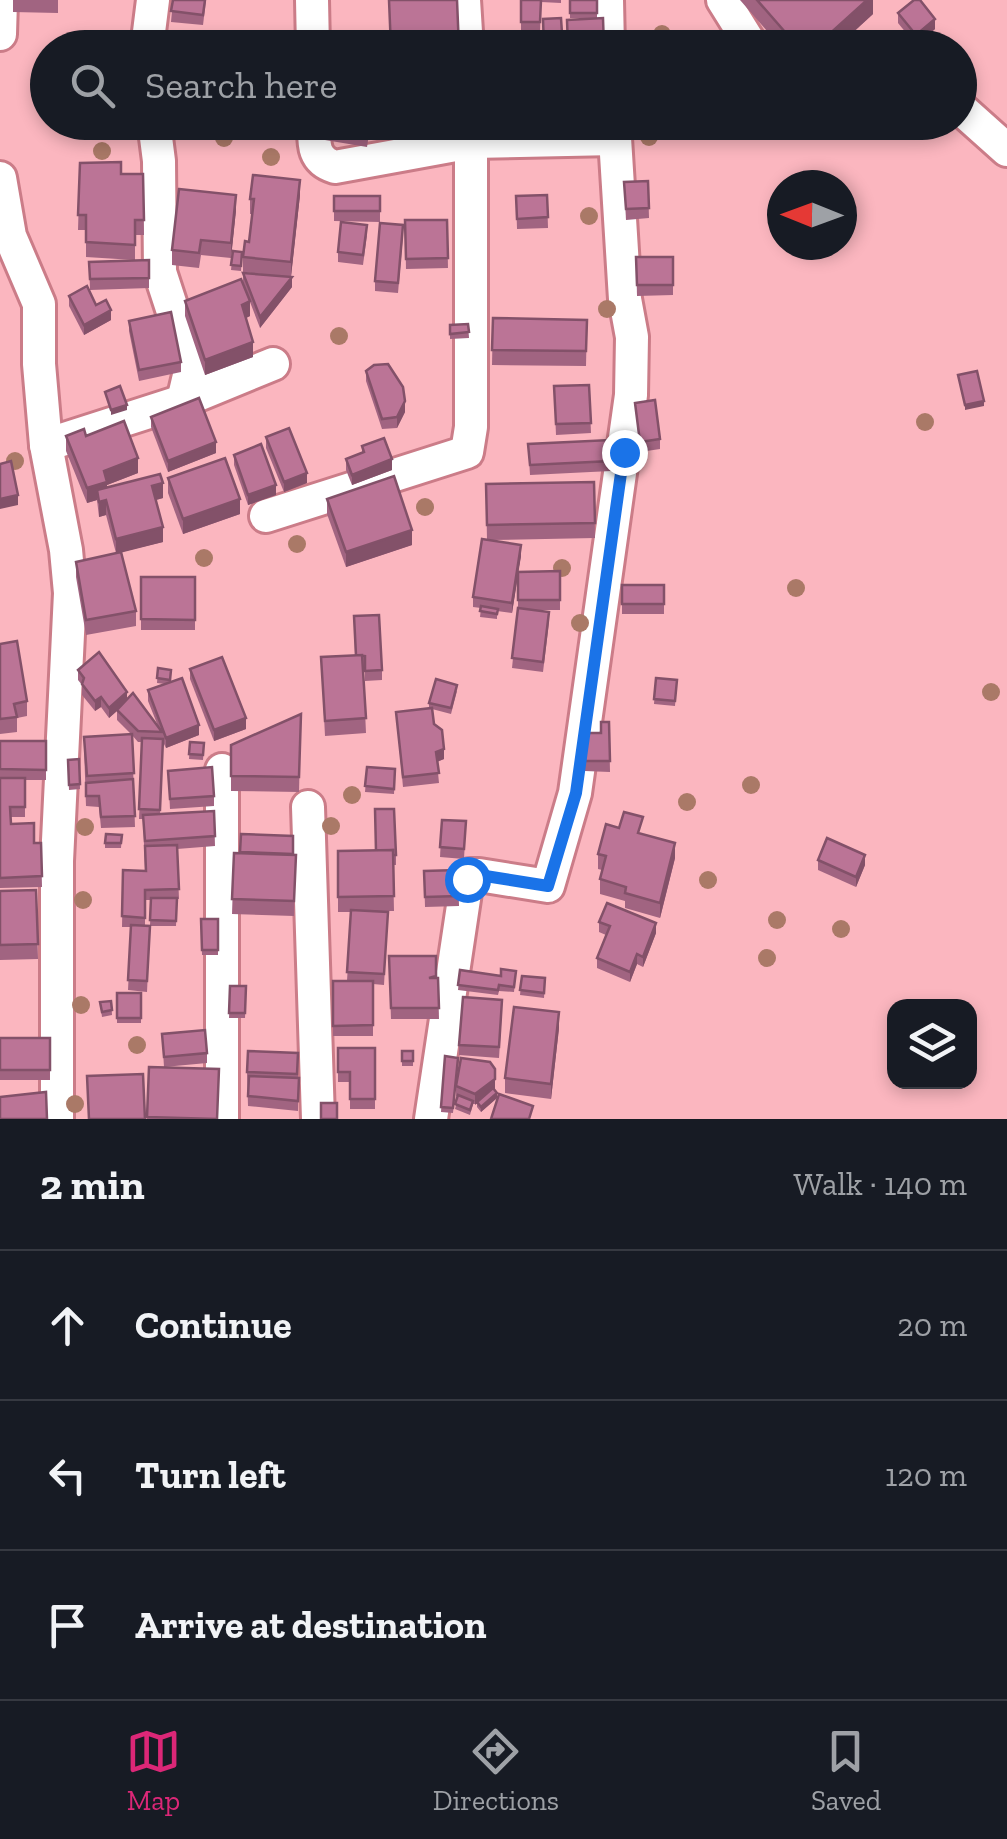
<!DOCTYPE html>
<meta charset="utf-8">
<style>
body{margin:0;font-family:"Zilla Slab",serif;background:#20242c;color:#f1f3f6}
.controls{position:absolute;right:30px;bottom:30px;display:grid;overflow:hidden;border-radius:20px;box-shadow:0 5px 15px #0003}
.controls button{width:90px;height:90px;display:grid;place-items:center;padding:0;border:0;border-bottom:2px solid #363941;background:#171b24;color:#f1f3f6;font:50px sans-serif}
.compass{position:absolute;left:767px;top:170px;width:90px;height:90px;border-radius:50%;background:#171b24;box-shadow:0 5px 15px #0003;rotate:271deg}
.stop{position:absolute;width:30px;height:30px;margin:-22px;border:8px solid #1a73e8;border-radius:50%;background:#fff}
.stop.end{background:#1a73e8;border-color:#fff;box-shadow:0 2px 10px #0008}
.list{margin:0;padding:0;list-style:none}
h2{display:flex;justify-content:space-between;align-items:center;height:130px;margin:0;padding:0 40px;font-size:42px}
h2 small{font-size:32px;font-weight:400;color:#9ea1a6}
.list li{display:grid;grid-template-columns:65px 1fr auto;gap:30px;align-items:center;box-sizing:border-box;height:150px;padding:0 40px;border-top:2px solid #363941}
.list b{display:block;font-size:38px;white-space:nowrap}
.list em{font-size:32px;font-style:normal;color:#9ea1a6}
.icon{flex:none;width:55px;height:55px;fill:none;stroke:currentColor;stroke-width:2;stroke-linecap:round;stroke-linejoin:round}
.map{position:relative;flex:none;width:1007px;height:1119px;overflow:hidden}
.search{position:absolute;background:#171b24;box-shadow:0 5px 15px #0003;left:30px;right:30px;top:30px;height:110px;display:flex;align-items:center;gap:25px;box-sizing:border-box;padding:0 35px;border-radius:55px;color:#9ea1a6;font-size:38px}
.sheet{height:580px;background:#171b24}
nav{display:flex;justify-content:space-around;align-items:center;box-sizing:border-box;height:140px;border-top:2px solid #363941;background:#171b24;font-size:28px;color:#9ea1a6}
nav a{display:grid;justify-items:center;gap:5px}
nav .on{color:#db2777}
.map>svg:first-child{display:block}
</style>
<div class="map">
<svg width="1007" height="1119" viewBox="0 0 1007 1119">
<rect width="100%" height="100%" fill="#fbb6bf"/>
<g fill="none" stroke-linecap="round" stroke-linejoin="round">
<!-- minor casing -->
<g stroke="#cb7c88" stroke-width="38">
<g id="minor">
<polyline points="312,0 313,48"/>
<polyline points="464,0 467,48"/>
<polyline points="607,0 608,48"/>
<polyline points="723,0 753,48"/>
<polyline points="0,34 1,0"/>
<polyline points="147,48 153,0"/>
<polyline points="960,108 1007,150"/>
<polyline points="154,122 159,161 160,272 191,367 183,401"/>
<path d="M314,122c0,21 -2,38 21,45l137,-25 143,-3"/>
<polyline points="0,178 10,236 39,304 39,364 46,445 66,550 70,593 57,861 57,1119"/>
<polyline points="46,445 183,401 273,364"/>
<polyline points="266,516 467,452 471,427 471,122"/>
<polyline points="222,770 222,1119"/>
<polyline points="308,807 318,1119"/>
<polyline points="431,1119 467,879 470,875 479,875 548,886 575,793 631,395 632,337 625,299 614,122"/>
</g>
</g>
<!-- minor -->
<use href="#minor" stroke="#fff" stroke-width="32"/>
</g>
<!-- trees -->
<g fill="#aa7967">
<circle cx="662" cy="34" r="9"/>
<circle cx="649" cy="137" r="9"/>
<circle cx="224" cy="138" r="9"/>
<circle cx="102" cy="151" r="9"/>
<circle cx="271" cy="157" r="9"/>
<circle cx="589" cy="216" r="9"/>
<circle cx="607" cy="309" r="9"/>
<circle cx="339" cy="336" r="9"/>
<circle cx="925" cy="422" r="9"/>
<circle cx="15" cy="461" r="9"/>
<circle cx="425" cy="507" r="9"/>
<circle cx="297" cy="544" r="9"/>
<circle cx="204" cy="558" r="9"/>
<circle cx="562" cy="568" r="9"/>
<circle cx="796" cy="588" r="9"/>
<circle cx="580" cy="623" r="9"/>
<circle cx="991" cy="692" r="9"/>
<circle cx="751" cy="785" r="9"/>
<circle cx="352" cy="795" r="9"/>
<circle cx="687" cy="802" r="9"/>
<circle cx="331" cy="826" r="9"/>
<circle cx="85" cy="827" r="9"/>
<circle cx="708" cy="880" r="9"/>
<circle cx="83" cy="900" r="9"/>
<circle cx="777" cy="920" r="9"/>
<circle cx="841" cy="929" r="9"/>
<circle cx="767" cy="958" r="9"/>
<circle cx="81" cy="1005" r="9"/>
<circle cx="137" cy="1045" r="9"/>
<circle cx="75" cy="1104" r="9"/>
</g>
<!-- wall -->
<g fill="#a16481">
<polygon points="13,0 58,0 58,13 13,12"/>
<polygon points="173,0 206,0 203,25 171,22"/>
<polygon points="521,0 561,0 561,3 541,2 540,33 521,32"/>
<rect x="570" y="0" width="27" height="18"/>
<polygon points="740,0 873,0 873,14 836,48 782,48"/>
<polygon points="898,13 935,29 916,45 898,23"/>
<polygon points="293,122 303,122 303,138 293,137"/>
<polygon points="320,122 371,122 367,147 319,139"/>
<polygon points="399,122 431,122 430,137 398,135"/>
<polygon points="436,122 454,122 453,129 436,127"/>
<rect x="536" y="122" width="20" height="14"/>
<polygon points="80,163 121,174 143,174 144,235 135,235 135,260 149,278 149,288 90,290 89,262 134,260 86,257 86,230 78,230"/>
<polygon points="648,181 649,218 626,220 624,182"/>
<polygon points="300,195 291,276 292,287 260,328 250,302 250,316 246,318 253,357 205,375 185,316 185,301 243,283 243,273 271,275 243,272 243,257 249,242 252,214 250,214 250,199"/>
<polygon points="547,195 548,228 517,229 516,196"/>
<polygon points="334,196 380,196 380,222 334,221"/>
<polygon points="236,210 231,258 201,255 199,268 172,265 172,250"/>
<polygon points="405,220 447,220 448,268 406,269"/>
<polygon points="367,235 363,265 338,262 338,252"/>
<polygon points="403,235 398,293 375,291 375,281"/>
<polygon points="233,251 242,252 241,271 231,270"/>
<polygon points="636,257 673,257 673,295 637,296"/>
<polygon points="69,296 96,305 111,320 84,335 69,306"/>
<polygon points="493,318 587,320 586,366 492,365"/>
<polygon points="129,321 181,362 181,372 139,381 129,331"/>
<polygon points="468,324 469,338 450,339 450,325"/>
<polygon points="366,371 405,412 397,428 382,429 366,381"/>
<polygon points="589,385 591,433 556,435 554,386"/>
<polygon points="635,403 660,439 660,449 640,452"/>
<polygon points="151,417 216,453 168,472 151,427"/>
<polygon points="66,436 86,436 138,473 107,485 107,487 163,498 156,500 163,542 121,552 136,611 136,626 86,635 76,577 76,562 116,553 106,515 99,517 97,500 87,503 66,451"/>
<polygon points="266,437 307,483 284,492 266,448"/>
<polygon points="610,440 611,471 530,475 528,444"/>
<polygon points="362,446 392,470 352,485 346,470 346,459 362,453"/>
<polygon points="234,455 276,495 248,505 234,465"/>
<polygon points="168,478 240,514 183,534 168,493"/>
<polygon points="594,482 595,538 491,540 521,556 518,572 560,571 560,610 533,610 549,622 543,672 512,668 518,608 518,575 512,613 497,611 497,619 480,617 481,608 473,607 473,597 487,540 486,484"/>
<polygon points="327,499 412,545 346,567 327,514"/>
<rect x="141" y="577" width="54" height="53"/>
<rect x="622" y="585" width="42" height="29"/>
<polygon points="354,616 382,670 382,680 365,681 365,666 363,666 366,733 325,736 321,657 355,655"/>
<polygon points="0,644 27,701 27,716 17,718 17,732 0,734"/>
<polygon points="158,668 171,670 170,682 199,735 166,748 163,742 160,814 214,811 215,846 177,849 179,899 177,899 176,926 150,926 151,900 145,900 145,926 150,926 147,992 128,990 131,927 122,927 123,870 145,871 143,819 139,819 142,742 138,742 132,735 135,827 101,828 99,807 86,806 84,747 131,734 117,720 117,711 109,718 101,707 95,711 82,695 82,685 78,680 78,670 127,700 158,726 148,701 148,690 165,684 157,683"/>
<polygon points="190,669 246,729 214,741 190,679"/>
<polygon points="656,678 677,680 675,706 654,704"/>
<polygon points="457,691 451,714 432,709 434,724 444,759 437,762 439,783 403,787 396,712 431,708 429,708 429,703"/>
<polygon points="301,714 299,792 231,791 231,745"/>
<polygon points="609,722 610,772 585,771 585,733 601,733"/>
<polygon points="0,741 46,741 46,780 25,780 25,817 10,817 11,824 34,843 41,843 42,887 0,888"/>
<polygon points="190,742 204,743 203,760 189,759"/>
<polygon points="79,759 80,789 69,790 68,760"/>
<polygon points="367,767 395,769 394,794 365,792"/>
<polygon points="168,771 214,796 214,806 170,809"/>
<polygon points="442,820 466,821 464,859 440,857"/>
<polygon points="642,834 675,858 660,918 625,908 625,901 600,894 600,879 602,870 598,869 598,854"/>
<polygon points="122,835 121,848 105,848 105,843"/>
<polygon points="338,851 396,855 396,865 393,865 394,911 372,911 388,912 384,985 373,984 373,1036 333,1036 333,981 347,981 351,912 338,912"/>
<polygon points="234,853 296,855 294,916 232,914"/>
<polygon points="818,860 865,865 856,887 818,870"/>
<polygon points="458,870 459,906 425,907 424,871"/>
<polygon points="36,890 38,959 0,960 0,891"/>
<polygon points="201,919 218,919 218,955 202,955"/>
<polygon points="599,922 656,933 643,967 637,964 630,982 597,968 597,958 606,935 599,932"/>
<polygon points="389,956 438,978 439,1019 391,1019"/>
<polygon points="460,970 501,976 516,971 514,992 499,991 498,995 458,990"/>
<polygon points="522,976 545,978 544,998 520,995"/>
<polygon points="230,986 246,986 245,1018 229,1018"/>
<rect x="117" y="993" width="24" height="30"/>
<polygon points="111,1001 112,1015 102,1017 100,1002"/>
<polygon points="502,1010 499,1058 459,1055 459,1045"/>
<polygon points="559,1028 551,1099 505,1093 505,1078"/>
<polygon points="162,1034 207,1053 207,1063 164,1067"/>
<rect x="0" y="1038" width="50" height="42"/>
<polygon points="338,1048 375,1048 375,1109 350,1109 350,1082 338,1082"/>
<rect x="402" y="1051" width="11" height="15"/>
<polygon points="298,1053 298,1111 248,1106 247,1072"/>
<polygon points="445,1056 458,1058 453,1113 441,1112"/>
<polygon points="149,1067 217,1119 147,1119"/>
<polygon points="495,1069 495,1089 497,1098 481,1112 477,1107 477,1104 473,1104 470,1115 455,1109 458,1097 456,1096 456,1086"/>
</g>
<!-- shaded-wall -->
<g fill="#835169">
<polygon points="867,0 873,0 873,14 836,48 814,48"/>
<polygon points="935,19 935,29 916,45 916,35"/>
<polygon points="300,180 300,195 291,277 291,262"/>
<polygon points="236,195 236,210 231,258 231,243"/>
<polygon points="292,277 292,287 260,328 260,317"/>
<polygon points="250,301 250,316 242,320 242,305"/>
<polygon points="111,310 111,320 84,335 84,325"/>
<polygon points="253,342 253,357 205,375 205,360"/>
<polygon points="405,401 405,412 397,428 397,417"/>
<polygon points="984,401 984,406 965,410 965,405"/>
<polygon points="127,405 127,410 111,415 111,410"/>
<polygon points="216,442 216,453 168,472 168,461"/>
<polygon points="138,458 138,473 107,485 107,497 97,490 97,500 87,503 87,488 104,471"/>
<polygon points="392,459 392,470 352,485 352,475"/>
<polygon points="307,473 307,483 284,492 284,482"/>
<polygon points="163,483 163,498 152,501 152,486"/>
<polygon points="276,485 276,495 248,505 248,495"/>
<polygon points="18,495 18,505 0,509 0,499"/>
<polygon points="240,499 240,514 183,534 183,519"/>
<polygon points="106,500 106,515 99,517 99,502"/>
<polygon points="163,527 163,542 116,554 116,539"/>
<polygon points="412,530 412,545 346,567 346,552"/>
<polygon points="521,545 521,556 512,613 512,603"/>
<polygon points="127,692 127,702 109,718 109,708"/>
<polygon points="101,697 101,707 95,711 95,701"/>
<polygon points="246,718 246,729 214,741 214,730"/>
<polygon points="199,725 199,735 166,748 166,738"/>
<polygon points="444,749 444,759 436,762 436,752"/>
<polygon points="675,843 675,858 660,918 660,903"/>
<polygon points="865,855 865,865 856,887 856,877"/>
<polygon points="656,923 656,933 643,967 643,957"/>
<polygon points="637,954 637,964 630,982 630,972"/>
<polygon points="559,1012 559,1028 551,1099 551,1084"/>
<polygon points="495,1079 495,1089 475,1105 475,1094"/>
<polygon points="497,1093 497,1098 481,1112 481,1107"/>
</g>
<!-- building -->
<g fill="#bb7496" stroke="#835169" stroke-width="2.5">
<polygon points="173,0 205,0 203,15 171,11"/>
<polygon points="389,0 457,0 459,48 391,48"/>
<polygon points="521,0 541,0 540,22 521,22"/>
<rect x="570" y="0" width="27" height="13"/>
<polygon points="757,0 867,0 814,48 799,48"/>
<polygon points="914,0 920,0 935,19 916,35 898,13"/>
<polygon points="561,18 563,48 544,48 543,19"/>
<polygon points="603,18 604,48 568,48 567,20"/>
<rect x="293" y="122" width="10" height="10"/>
<polygon points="320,122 370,122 367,136 319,129"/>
<polygon points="399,122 430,122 430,126 398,125"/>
<rect x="536" y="122" width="20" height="4"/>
<polygon points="121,162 121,174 143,174 144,220 135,220 135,245 86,242 86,215 78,215 80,163"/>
<polygon points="253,175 300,180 291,262 243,257 245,241 249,242 254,199 250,199"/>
<polygon points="648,181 649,208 626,209 624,182"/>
<polygon points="179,189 236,195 231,243 201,240 199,253 172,250"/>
<polygon points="547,195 548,217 517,219 516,196"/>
<rect x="334" y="196" width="46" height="15"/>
<polygon points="405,220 447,220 448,258 406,259"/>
<polygon points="341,222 367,225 363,255 338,252"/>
<polygon points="380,223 403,225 398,283 375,281"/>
<polygon points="233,251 242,252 241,266 231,265"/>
<polygon points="636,257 673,257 673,285 637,285"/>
<polygon points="149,260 149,278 90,279 89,262"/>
<polygon points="243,273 292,277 260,317"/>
<polygon points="241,279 250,301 242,305 253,342 205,360 185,301"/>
<polygon points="87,286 96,305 106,300 111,310 84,325 69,296"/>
<polygon points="171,312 181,362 139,370 129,321"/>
<polygon points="493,318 587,320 586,351 492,350"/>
<polygon points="468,324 469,332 450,334 450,325"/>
<polygon points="388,364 403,387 405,401 397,417 382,419 366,371 374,365"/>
<polygon points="977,371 984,401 965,405 958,375"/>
<polygon points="589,385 591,423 556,424 554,386"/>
<polygon points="120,386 127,405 111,410 105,392"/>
<polygon points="199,398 216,442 168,461 151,417"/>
<polygon points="655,400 660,439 640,442 635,403"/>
<polygon points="124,421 138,458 104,471 107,482 87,488 66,436 84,429 86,436"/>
<polygon points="289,428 307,473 284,482 266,437"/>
<polygon points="384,438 392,459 352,475 346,459 364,452 362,446"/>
<polygon points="610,440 611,461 530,465 528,444"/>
<polygon points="261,444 276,485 248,495 234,455"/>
<polygon points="225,458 240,499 183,519 168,478"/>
<polygon points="11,461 18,495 0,499 0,464"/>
<polygon points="160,474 163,483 152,486 163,527 116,539 106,500 99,502 97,490"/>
<polygon points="394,476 412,530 346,552 327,499"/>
<polygon points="594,482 595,523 487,525 486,484"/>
<polygon points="482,539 521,545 512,603 473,597"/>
<polygon points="121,552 136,611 86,620 76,562"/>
<polygon points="560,571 560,600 518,600 518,572"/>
<polygon points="141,577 195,577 195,620 141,619"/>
<rect x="622" y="585" width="42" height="19"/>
<polygon points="481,606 498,609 497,614 480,611"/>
<polygon points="518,608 549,612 543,662 512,658"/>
<polygon points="379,615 382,670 365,671 365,656 356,655 354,616"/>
<polygon points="17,641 27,701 14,704 17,717 0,719 0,644"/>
<polygon points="99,652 127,692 109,708 101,697 95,701 82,684 84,678 78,670"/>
<polygon points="362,655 366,718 325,721 321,657"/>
<polygon points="222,657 246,718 214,730 190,669"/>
<polygon points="158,668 171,670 170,680 157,678"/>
<polygon points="182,678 199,725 166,738 148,690"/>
<polygon points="656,678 677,680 675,701 654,699"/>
<polygon points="436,679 457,685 451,708 429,703"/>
<polygon points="133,693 162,732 138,731 117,710"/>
<polygon points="432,708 434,724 442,730 444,749 436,752 439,773 403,777 396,712"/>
<polygon points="301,714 299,777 231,776 231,745"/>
<polygon points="601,722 609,722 610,761 585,761 585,733 601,733"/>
<polygon points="132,734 134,773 87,776 84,737"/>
<polygon points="142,738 163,739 160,810 139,809"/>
<polygon points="0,741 46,741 46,770 0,769"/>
<polygon points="190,742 204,743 203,755 189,754"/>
<polygon points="79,759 80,784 69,785 68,760"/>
<polygon points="212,767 214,796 170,799 168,771"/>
<polygon points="367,767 395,769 394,789 365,786"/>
<polygon points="0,778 25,778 25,807 10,807 11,824 34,823 34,843 41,843 42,876 0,878"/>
<polygon points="133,779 135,816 101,817 99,796 86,796 86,783"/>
<polygon points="375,809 394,809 396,855 393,855 393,850 376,851"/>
<polygon points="214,811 215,836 145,841 143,815"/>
<polygon points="624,812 643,817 638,833 675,843 660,903 625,893 626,887 600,879 606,856 598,854 606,824 619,828"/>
<polygon points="442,820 466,821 464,849 440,847"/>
<polygon points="106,834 122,835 121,843 105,843"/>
<polygon points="241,834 293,836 293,854 240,852"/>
<polygon points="827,838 865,855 856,877 818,860"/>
<polygon points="177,845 179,889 145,890 145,918 122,916 123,870 146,871 145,846"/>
<polygon points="393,850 394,896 338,897 338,851"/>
<polygon points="234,853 296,855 294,901 232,899"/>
<polygon points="458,870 459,896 425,897 424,871"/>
<polygon points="36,890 38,944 0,945 0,891"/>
<polygon points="151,898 177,898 176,921 150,920"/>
<polygon points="607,903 656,923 643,957 637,954 630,972 597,958 610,926 599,922"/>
<polygon points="351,910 388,912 384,974 347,972"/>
<polygon points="201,919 218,919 218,950 202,950"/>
<polygon points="131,925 150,926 147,981 128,980"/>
<polygon points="389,956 436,956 436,976 429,978 438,978 439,1008 391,1008"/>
<polygon points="501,969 516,971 514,987 499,985 498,990 458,985 460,970 501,976"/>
<polygon points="522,976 545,978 544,993 520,990"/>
<polygon points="333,981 373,981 373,1025 333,1026"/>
<polygon points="230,986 246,986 245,1013 229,1013"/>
<rect x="117" y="993" width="24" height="25"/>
<polygon points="463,997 502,1000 499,1047 459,1045"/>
<polygon points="111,1001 112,1010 102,1012 100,1002"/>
<polygon points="514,1007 559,1012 551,1084 505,1078"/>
<polygon points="205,1030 207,1053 164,1057 162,1034"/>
<rect x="0" y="1038" width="50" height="32"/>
<polygon points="338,1048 375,1048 375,1099 350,1099 350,1072 338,1072"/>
<polygon points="248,1051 298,1053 297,1074 247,1072"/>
<rect x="402" y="1051" width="11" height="10"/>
<polygon points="445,1056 458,1058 453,1108 441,1107"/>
<polygon points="461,1058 490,1062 495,1069 495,1079 475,1094 456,1086"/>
<polygon points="149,1067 219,1069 217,1119 147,1117"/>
<polygon points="143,1074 145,1119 89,1119 87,1076"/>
<polygon points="249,1076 299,1078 298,1101 248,1096"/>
<polygon points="493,1088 497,1093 481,1107 477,1102"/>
<polygon points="46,1092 47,1119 0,1119 0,1097"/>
<polygon points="499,1094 533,1106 529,1119 491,1119"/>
<polygon points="458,1095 473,1101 470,1110 455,1104"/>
<rect x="321" y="1103" width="16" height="16"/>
</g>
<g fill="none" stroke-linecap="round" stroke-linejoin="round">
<!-- route -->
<polyline stroke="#1a73e8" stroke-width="12" points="467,879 470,874 479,875 548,886 576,793 624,452"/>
</g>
</svg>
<div class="controls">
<button><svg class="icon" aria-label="layers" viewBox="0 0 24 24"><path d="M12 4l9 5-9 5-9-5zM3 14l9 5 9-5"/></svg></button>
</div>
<svg class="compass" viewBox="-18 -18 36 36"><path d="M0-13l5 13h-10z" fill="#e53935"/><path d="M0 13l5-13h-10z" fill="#9ea1a6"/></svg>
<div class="stop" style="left:467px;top:879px"></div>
<div class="stop end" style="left:624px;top:452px"></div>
<div class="search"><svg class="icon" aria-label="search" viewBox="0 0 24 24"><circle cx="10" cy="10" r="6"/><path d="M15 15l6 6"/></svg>Search here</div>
</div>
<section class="sheet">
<h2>2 min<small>Walk · 140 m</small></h2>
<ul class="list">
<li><svg class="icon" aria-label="ahead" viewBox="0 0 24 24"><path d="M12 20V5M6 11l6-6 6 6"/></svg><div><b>Continue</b></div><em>20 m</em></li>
<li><svg class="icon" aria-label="left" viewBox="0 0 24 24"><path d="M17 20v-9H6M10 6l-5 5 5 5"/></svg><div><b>Turn left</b></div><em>120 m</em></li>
<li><svg class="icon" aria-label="arrive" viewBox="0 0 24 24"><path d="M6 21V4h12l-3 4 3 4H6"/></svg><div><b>Arrive at destination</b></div></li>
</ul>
</section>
<nav>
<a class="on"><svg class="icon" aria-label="map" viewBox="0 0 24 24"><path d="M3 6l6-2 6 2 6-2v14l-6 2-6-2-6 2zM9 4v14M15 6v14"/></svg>Map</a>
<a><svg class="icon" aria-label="directions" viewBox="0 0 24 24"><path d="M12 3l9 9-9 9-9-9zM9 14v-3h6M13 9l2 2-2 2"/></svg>Directions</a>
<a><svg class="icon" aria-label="saved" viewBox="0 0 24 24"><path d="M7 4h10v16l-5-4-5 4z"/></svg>Saved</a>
</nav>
